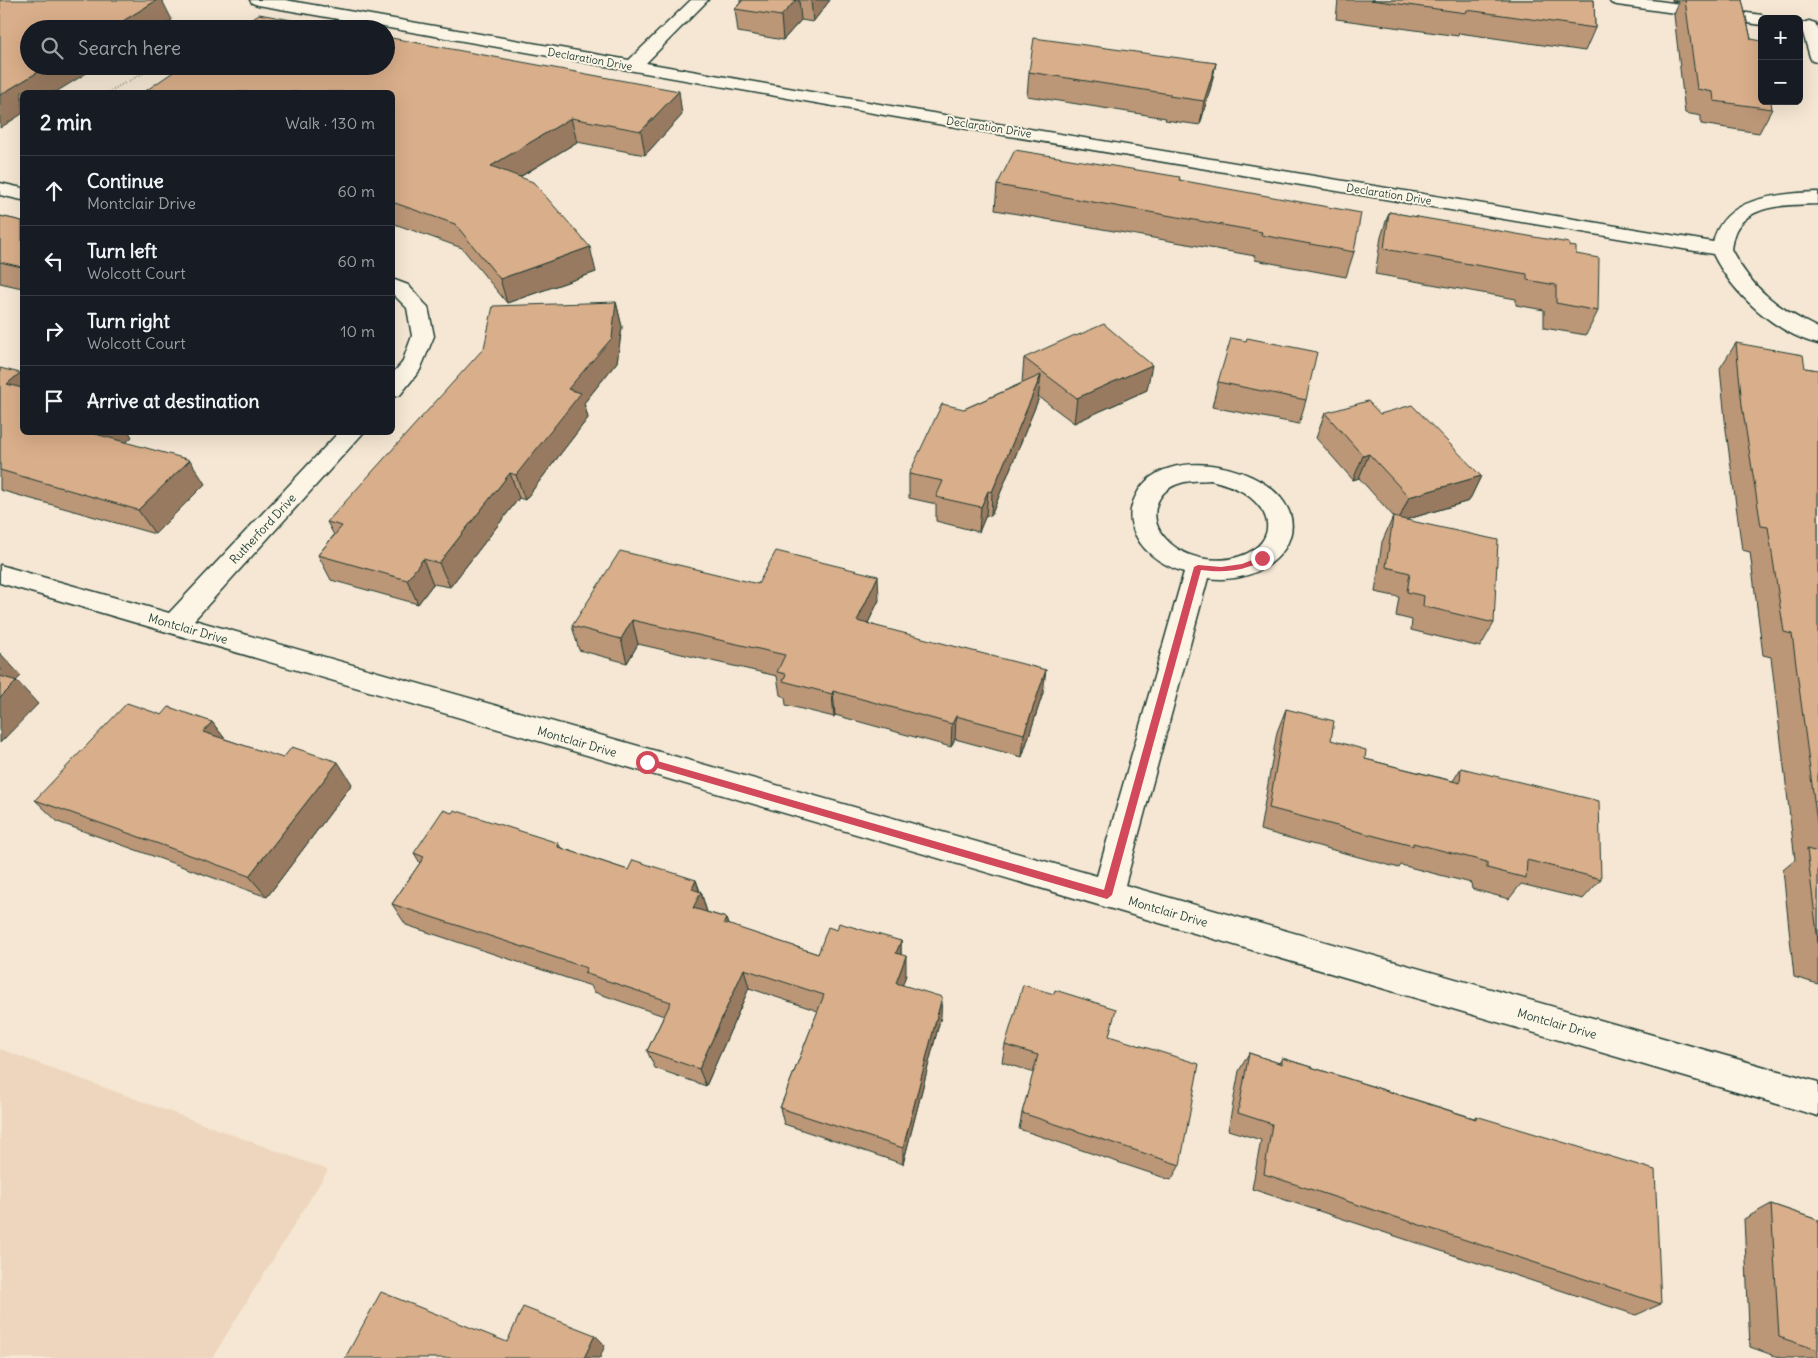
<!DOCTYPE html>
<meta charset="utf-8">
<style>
body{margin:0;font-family:Delius,sans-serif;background:#242831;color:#f1f3f6}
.controls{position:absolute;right:15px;top:15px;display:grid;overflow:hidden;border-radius:8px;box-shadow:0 5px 20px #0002}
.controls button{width:45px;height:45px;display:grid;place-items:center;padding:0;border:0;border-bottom:1px solid #363941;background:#171b24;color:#f1f3f6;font:25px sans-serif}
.stop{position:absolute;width:15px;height:15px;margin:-11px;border:4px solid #d1495b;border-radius:50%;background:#fff}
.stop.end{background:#d1495b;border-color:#fff;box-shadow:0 1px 5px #0008}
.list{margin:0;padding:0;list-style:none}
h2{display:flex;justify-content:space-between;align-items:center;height:65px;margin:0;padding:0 20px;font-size:21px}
h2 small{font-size:16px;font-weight:400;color:#9ea1a6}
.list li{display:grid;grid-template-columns:32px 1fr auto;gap:15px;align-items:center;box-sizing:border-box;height:70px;padding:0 20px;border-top:1px solid #363941}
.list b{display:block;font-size:19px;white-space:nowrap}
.list p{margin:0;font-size:16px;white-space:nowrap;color:#9ea1a6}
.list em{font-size:16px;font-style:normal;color:#9ea1a6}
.icon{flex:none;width:28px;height:28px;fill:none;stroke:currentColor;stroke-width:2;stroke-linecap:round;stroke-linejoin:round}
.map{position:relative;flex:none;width:1818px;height:1358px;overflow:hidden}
.search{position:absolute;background:#171b24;box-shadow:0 5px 20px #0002;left:20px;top:20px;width:375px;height:55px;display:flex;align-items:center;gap:12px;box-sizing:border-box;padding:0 18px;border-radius:28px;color:#9ea1a6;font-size:19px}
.panel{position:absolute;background:#171b24;box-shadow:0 5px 20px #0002;left:20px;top:90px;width:375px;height:345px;border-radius:8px}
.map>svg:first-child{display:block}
</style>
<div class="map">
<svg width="1818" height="1358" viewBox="0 0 1818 1358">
<rect width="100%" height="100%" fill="#f5e7d3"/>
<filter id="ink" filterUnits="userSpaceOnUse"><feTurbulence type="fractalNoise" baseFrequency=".02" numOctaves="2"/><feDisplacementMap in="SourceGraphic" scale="10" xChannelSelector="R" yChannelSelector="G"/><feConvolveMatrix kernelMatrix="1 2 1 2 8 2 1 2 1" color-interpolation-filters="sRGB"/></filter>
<g filter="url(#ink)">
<!-- built -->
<polygon fill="#edd6bd" points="0,1049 328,1170 212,1358 0,1358"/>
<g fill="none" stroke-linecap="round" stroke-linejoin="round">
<!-- minor casing -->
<g stroke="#1f3d34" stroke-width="3">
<g id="minor">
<path d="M250,0h35l344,60 62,-60h17l-62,63 250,44 817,135c11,-46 66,-48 105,-50v12c-26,1 -67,-1 -82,26 -3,6 -4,13 -5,19 20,40 48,60 87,79v16c-43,-11 -86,-51 -105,-90l-817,-137 -638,-112 -6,-2z"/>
<polygon points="1609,0 1651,0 1762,15 1769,19 1762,19 1762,25 1617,5 1611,3"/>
<polygon points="1809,21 1815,23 1818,29 1818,62 1812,61 1810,57 1801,26 1803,23"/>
<polygon points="0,183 22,188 22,200 0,195"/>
<polygon points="392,279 408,285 424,303 428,307 434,336 420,370 400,395 392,397 392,374 402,363 412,336 407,308 392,293"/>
<path d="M339,432h25l-170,188 903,256 87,-304c-23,-7 -45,-22 -52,-46 -4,-13 0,-24 7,-36 37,-58 186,-9 146,58 -16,25 -49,34 -77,30l-83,307 693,197v34l-1818,-533v-18l169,48zM1211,480c11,3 22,6 32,12 51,34 13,74 -37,67 -15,-2 -30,-9 -40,-20 -19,-19 -12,-49 15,-56 9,-3 20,-2 30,-3z"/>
</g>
</g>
<!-- path -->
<g stroke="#1f3d34" stroke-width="2" stroke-dasharray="0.5 2.5" stroke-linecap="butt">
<polyline points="227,29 237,22"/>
<polyline points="108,92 157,66"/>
</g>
<!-- minor -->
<use href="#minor" fill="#fcf5e5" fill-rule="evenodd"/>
</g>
<!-- wall -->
<g fill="#bb9677" stroke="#1f3d34">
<polygon points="740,0 830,0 813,22 801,20 783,40 738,32 735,9 740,3"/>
<polygon points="1338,0 1594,0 1595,28 1585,51 1459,33 1458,36 1336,19"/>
<polygon points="1672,0 1742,0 1751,39 1772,109 1759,133 1701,124 1701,116 1685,113 1674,15 1679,2 1672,1"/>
<polygon points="1216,63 1211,86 1200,125 1165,120 1166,118 1027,96 1029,72"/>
<polygon points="392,92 682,115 645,155 577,142 520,177 596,272 507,303 462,248 392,223"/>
<polygon points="1180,180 1354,252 1346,277 1255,260 1255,256 995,210 997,185"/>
<polygon points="1389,212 1569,246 1576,254 1598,311 1586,335 1544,328 1544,310 1516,305 1516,299 1375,274 1381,237"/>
<polygon points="0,216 22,221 22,288 0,283"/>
<polygon points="616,302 622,327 617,362 584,403 588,418 525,500 519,498 450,587 433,584 418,604 331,580 318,555 334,535 327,522"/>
<polygon points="1246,341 1306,400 1299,424 1212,407 1218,382"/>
<polygon points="1736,343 1805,368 1818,370 1818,984 1794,977 1783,870 1795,860 1771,657 1763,655 1750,552 1742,550 1726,430 1720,368"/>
<polygon points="1024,358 1147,390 1074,423 1038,396 1038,400 991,516 986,515 979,532 936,521 936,504 909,498 909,474 964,409 1022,383"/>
<polygon points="0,368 22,432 132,437 126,442 205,484 155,534 0,490"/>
<polygon points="1325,413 1380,414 1481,476 1469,501 1405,520 1494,623 1480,647 1411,630 1412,620 1396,616 1399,597 1375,592 1382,542 1393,517 1394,517 1359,478 1353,480 1316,438"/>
<polygon points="758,584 879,600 868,623 1043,693 1022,757 955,739 951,747 835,715 834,717 786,705 785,697 780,695 777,676 638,644 627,663 579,650 572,626"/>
<polygon points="1286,709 1331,740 1365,759 1453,781 1461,768 1601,879 1583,899 1521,884 1509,899 1472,889 1471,883 1401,865 1399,868 1260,830 1277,732"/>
<polygon points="162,715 212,722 225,739 352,784 267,897 58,822 35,800"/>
<polygon points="558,843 561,848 628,870 696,880 700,891 701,892 707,912 726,918 728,925 818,954 837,930 901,941 901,954 906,975 902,985 941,1016 903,1164 784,1124 780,1108 818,1011 749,988 706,1086 655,1068 647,1051 664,1016 594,992 591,986 406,925 392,904 420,863 414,853"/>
<polygon points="1109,1036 1180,1165 1171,1180 1019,1129 1022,1113 1034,1073 1002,1062 1005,1045"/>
<polygon points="1249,1053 1279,1063 1282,1058 1474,1118 1476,1116 1661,1304 1636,1315 1252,1189 1261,1140 1228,1130 1239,1071"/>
<polygon points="1771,1204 1818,1220 1818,1358 1781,1358 1750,1347 1744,1219"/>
</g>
<!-- shaded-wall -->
<g fill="#987a61" stroke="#1f3d34">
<polygon points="157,0 162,0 172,20 158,29 110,29"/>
<polygon points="796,0 799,0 801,20 783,40 781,16"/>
<polygon points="811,0 830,0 813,22"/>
<polygon points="1216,63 1211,86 1200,125 1204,101"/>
<polygon points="48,66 98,66 56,92 22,92 22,114 0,128 0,95"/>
<polygon points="679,91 682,115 645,155 641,131"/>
<polygon points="571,118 577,142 498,190 491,166"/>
<polygon points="590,247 596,272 507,303 500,279"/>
<polygon points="616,302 622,327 617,362 584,403 588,418 525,500 516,475 568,389"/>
<polygon points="1152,365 1147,390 1074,423 1077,398"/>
<polygon points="20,373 22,377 22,406 7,384"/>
<polygon points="1041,375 1038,400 991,516 992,492"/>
<polygon points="93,432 129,432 132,437 109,458 92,433"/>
<polygon points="1369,454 1359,478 1353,480 1363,456"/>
<polygon points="190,460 205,484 155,534 138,510"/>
<polygon points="510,473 519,498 450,587 439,563"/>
<polygon points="1481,476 1469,501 1398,522 1409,497"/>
<polygon points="988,491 986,515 979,532 981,507"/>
<polygon points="423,559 433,584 418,604 407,580"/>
<polygon points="878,576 879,600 858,644 857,621"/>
<polygon points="632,620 638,644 627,663 621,639"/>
<polygon points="0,653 21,676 4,693 0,689"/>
<polygon points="1046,670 1043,693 1022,757 1024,734"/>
<polygon points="17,681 38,704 0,743 0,698"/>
<polygon points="833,691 835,715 834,717 832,694"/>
<polygon points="956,716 955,739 951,747 952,724"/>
<polygon points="212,722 229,744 203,732"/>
<polygon points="338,762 352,784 267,897 249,876"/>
<polygon points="696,880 700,894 701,892 707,913 693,908 692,889"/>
<polygon points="726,918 731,938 724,923"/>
<polygon points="901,941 901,960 896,953"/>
<polygon points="906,956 906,975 897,1002 896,983"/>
<polygon points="744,969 749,988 706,1086 699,1069"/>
<polygon points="942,997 941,1016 903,1164 903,1148"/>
<polygon points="595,1335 605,1345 600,1358 584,1358"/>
</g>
<!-- building -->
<g fill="#d9ae8a" stroke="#1f3d34">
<polygon points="0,0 157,0 110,29 29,29 29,66 48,66 0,95"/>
<polygon points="743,0 796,0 781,16 735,9"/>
<polygon points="1371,0 1594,0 1595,28 1467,10 1466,13"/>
<polygon points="1685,0 1742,0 1751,39 1762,41 1762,101 1771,101 1772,109 1714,101 1713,92 1697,89"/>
<polygon points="259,14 340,29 237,29"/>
<polygon points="386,37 679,91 641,131 571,118 491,166 533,182 590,247 500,279 455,224 392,202 392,92 144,92 182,66 386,66"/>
<polygon points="1034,38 1216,63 1204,101 1169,96 1170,94 1029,72"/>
<polygon points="1015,150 1180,177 1179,180 1361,213 1354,252 1261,235 1262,232 997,185"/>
<polygon points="1389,212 1569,243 1569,246 1576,247 1576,254 1599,258 1598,311 1556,303 1556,285 1527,280 1527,274 1384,249"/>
<polygon points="0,216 22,221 22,267 0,262"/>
<polygon points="616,302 612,338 568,389 581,393 516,475 510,473 439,563 423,559 407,580 318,555 342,526 327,522 484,348 493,306"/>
<polygon points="1104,324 1152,365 1077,398 1024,358 1075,335 1076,336"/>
<polygon points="1231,338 1246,341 1247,338 1317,352 1306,400 1218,382"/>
<polygon points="1736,343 1803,355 1805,368 1818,370 1818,830 1792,634 1784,632 1768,527 1761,526 1742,405"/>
<polygon points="0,368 20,373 7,384 22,388 22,432 93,432 92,433 190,460 138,510 0,470"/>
<polygon points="1041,375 992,492 988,491 981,507 936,497 943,481 909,474 942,404 964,409"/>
<polygon points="1368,401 1380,414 1412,405 1481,476 1409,497 1369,454 1363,456 1325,413"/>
<polygon points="1393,517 1498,540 1494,623 1423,606 1424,596 1407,592 1410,573 1386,567"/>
<polygon points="620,551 758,584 776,551 878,576 857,621 1046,670 1024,734 956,716 952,724 833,691 832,694 783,681 786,674 777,672 785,655 632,620 621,639 572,626"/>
<polygon points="0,676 17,681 0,698"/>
<polygon points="127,703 162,715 169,707 212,722 203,732 283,758 292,747 338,762 249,876 35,800"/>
<polygon points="1286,709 1334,721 1331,740 1366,750 1365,759 1460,783 1461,768 1599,801 1601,879 1527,860 1526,878 1487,868 1487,862 1413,843 1413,846 1269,808"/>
<polygon points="443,810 452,813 454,810 558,843 558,847 628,870 633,860 696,880 692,889 701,892 693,908 726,918 724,923 818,954 828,927 837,930 839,923 901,941 896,953 906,956 896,983 942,997 903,1148 780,1108 824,995 744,969 699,1069 647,1051 671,1002 584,973 587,968 392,904 424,857 414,853"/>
<polygon points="1807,849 1818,852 1818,942"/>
<polygon points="1023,985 1054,994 1055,990 1116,1009 1109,1036 1199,1064 1180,1165 1022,1113 1038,1055 1005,1045"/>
<polygon points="1249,1053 1282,1064 1282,1058 1476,1119 1476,1116 1655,1170 1661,1304 1264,1174 1272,1124 1238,1113"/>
<polygon points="1771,1204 1818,1220 1818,1350 1779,1337"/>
<polygon points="381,1292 507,1342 523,1307 595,1335 584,1358 345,1358"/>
</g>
</g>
<!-- route -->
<path fill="#d1495b" d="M1262,556l4,2 -1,2c-23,11 -38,13 -64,10l-89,325 -5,4 -460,-134 -4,-3 4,-4 457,132 90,-323 4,-2 23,2 21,-3z"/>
<g text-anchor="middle" stroke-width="4" stroke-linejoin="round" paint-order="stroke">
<!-- far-street labels -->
<g font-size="11" fill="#1f3d34" stroke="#fcf5e5">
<text transform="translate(590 59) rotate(10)" y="4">Declaration Drive</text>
<text transform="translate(989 127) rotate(9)" y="4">Declaration Drive</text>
<text transform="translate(1389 194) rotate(9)" y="4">Declaration Drive</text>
</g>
<!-- street labels -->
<g font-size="12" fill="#1f3d34" stroke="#fcf5e5">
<text transform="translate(263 529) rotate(-47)" y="4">Rutherford Drive</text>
<text transform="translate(188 629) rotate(16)" y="4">Montclair Drive</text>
<text transform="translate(577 742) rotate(16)" y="4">Montclair Drive</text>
<text transform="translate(1168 912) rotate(16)" y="4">Montclair Drive</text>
<text transform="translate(1557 1024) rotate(16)" y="4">Montclair Drive</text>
</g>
</g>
</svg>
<div class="controls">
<button>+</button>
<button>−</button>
</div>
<div class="stop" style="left:647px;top:762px"></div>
<div class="stop end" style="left:1262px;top:558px"></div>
<div class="search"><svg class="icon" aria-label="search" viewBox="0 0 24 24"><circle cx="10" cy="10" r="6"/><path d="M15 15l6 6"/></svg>Search here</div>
<section class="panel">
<h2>2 min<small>Walk · 130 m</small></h2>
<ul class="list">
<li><svg class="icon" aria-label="ahead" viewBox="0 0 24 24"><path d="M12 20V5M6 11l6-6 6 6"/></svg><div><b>Continue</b><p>Montclair Drive</p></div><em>60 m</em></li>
<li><svg class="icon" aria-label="left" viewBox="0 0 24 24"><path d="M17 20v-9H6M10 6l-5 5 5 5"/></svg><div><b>Turn left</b><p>Wolcott Court</p></div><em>60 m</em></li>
<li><svg class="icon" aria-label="right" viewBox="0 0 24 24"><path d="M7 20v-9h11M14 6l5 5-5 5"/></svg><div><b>Turn right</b><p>Wolcott Court</p></div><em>10 m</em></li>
<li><svg class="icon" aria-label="arrive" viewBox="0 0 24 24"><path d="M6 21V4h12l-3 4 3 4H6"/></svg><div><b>Arrive at destination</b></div></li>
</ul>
</section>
</div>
